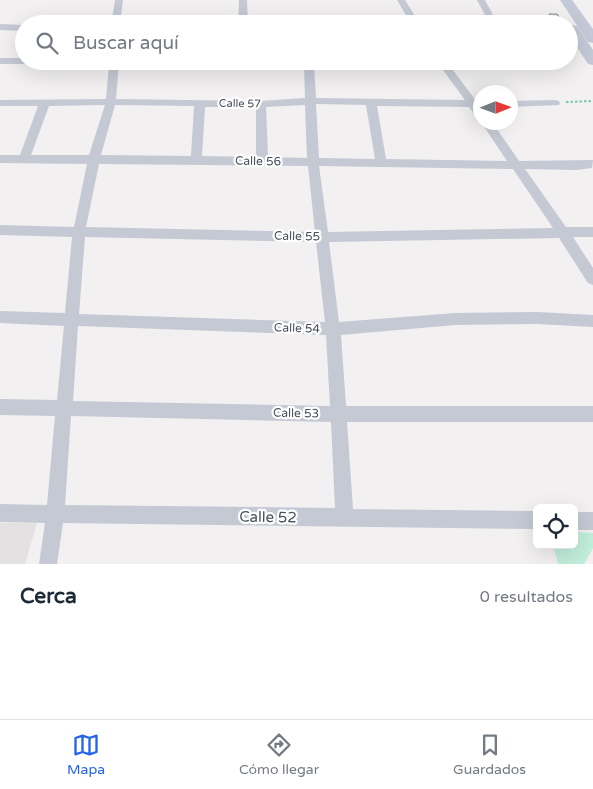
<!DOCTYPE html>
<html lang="es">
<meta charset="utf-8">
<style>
body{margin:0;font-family:"Varela Round",sans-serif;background:#f2f2f3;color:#1f2937}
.controls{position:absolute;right:15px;bottom:15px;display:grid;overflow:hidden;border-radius:8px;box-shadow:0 5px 20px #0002}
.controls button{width:45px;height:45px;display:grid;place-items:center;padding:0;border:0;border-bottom:1px solid #e0e1e3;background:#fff;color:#1f2937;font:25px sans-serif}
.compass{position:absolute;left:473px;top:85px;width:45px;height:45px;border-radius:50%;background:#fff;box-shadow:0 5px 20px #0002;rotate:89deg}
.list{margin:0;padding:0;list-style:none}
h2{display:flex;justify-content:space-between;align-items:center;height:65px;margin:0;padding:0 20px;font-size:21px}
h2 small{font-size:16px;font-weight:400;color:#747a83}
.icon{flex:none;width:28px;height:28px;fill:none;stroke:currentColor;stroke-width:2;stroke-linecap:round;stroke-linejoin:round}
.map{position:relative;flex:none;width:593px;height:564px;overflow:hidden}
.search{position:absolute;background:#fff;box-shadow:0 5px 20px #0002;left:15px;right:15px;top:15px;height:55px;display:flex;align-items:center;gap:12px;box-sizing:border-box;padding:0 18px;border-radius:28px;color:#747a83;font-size:19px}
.sheet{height:155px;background:#fff}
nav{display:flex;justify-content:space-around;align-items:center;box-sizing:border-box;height:70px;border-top:1px solid #e0e1e3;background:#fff;font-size:14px;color:#747a83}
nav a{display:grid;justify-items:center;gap:2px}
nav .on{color:#2563eb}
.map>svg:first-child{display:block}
</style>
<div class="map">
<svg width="593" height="564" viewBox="0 0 593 564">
<rect width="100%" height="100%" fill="#f2f0f0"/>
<!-- education -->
<polygon fill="#e3e1e1" points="0,523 37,523 25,564 0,564"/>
<!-- green -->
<polygon fill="#c1eddb" points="574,532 593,533 593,548 584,564 558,564 553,545 574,545"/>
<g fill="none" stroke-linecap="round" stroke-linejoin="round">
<!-- path -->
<g stroke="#7ac9b2" stroke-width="2" stroke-dasharray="2.5 2" stroke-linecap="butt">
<polyline points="509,63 533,61"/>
<polyline points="566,102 593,101"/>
</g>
<!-- street -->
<g fill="#c4c9d4" fill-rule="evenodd">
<polygon points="115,0 123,0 120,24 111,24"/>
<polygon points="239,0 247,0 248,24 238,24"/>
<polygon points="397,0 405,0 420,24 411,24"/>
<polygon points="477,0 485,0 494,17 496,24 486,24 486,17"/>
<polygon points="0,24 24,25 24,31 0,30"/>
<polygon points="0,58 24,58 24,61 29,61 24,64 0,64"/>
<path d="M102,61h39l-5,3h-17l-3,35 145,2 44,-3 -1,-34h-22l-5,-3h221l4,3 -5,3 -47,-1 26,35h4v16l-4,-1 -7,-9 -92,-1 9,53 121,2 -26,-39h11l27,39 74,-1 -1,8 -16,2 -51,-1 41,58h27v10h-20l20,31v17l-5,-2 -29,-45 -230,4 10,80 116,-9 83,-1 55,3v12l-55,-3 -83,1 -114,10 5,71h247v16h-246l6,87 184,2v18l-474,-6 -6,41h-18l6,-41 -45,-1v-18l47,1 8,-89 -55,-1v-16l57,1 7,-74 -64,-3v-12l65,2 7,-76 -72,-2v-10l74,2 13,-63 -87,-1v-8h20l18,-49h-38v-6l106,-1 3,-35zM314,64l126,2 25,34 -149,-2zM316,104l50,1 9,54 -56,-1zM105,105l-16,50h-58l18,-49zM115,105l79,1 -3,50 -90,-1zM305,105l2,53 -39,-1 -2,-50zM205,107h51v50l-54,-1zM99,164l209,2 7,66 -229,-5zM319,166l194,3 40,59 -225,4zM85,237l231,5 9,80 -246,-8zM78,326l248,9 4,71 -257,-5zM71,416l260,6 4,86 -270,-3z"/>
<polygon points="555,100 559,101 560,103 559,105 510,107 510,101"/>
<rect x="574" y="512" width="19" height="18"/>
</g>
<!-- secondary -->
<g fill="#c3c9d7" fill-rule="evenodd">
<polygon points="560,0 572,0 593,29 593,43 588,42"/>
<polygon points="572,25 577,26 593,50 593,65 588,64 569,35 569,26"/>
</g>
</g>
<!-- wall -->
<polygon fill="#b0b1b6" points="549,14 565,24 547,24 546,21"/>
<!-- building -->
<polygon fill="#cdced4" stroke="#909094" points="549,14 557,14 565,24 556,24"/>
<g text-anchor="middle" stroke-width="4.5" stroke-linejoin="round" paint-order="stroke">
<!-- far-street labels -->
<g font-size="11" fill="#484f5c" stroke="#fff">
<text transform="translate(240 103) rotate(1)" y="4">Calle 57</text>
</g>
<!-- street labels -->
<g font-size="12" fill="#484f5c" stroke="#fff">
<text transform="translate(258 161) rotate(1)" y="4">Calle 56</text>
<text transform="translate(297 236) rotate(1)" y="4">Calle 55</text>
<text transform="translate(297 328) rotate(2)" y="4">Calle 54</text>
<text transform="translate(296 413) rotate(1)" y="4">Calle 53</text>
</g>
<!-- near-street labels -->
<g font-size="15" fill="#484f5c" stroke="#fff">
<text transform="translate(268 517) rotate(1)" y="5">Calle 52</text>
</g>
</g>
</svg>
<div class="controls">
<button><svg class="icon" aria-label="locate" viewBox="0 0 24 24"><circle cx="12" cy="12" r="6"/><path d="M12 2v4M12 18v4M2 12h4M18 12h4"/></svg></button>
</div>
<svg class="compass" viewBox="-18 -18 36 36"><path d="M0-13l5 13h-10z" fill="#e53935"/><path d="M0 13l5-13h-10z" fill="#747a83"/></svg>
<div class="search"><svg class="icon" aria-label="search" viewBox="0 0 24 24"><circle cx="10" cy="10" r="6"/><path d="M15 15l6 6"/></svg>Buscar aquí</div>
</div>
<section class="sheet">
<h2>Cerca<small>0 resultados</small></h2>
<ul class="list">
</ul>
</section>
<nav>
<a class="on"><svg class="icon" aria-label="map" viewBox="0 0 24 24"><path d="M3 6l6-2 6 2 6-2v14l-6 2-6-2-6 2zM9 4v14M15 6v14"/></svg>Mapa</a>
<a><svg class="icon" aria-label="directions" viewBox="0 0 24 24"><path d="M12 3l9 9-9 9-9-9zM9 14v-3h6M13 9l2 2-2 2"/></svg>Cómo llegar</a>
<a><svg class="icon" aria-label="saved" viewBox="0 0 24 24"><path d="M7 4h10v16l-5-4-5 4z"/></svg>Guardados</a>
</nav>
